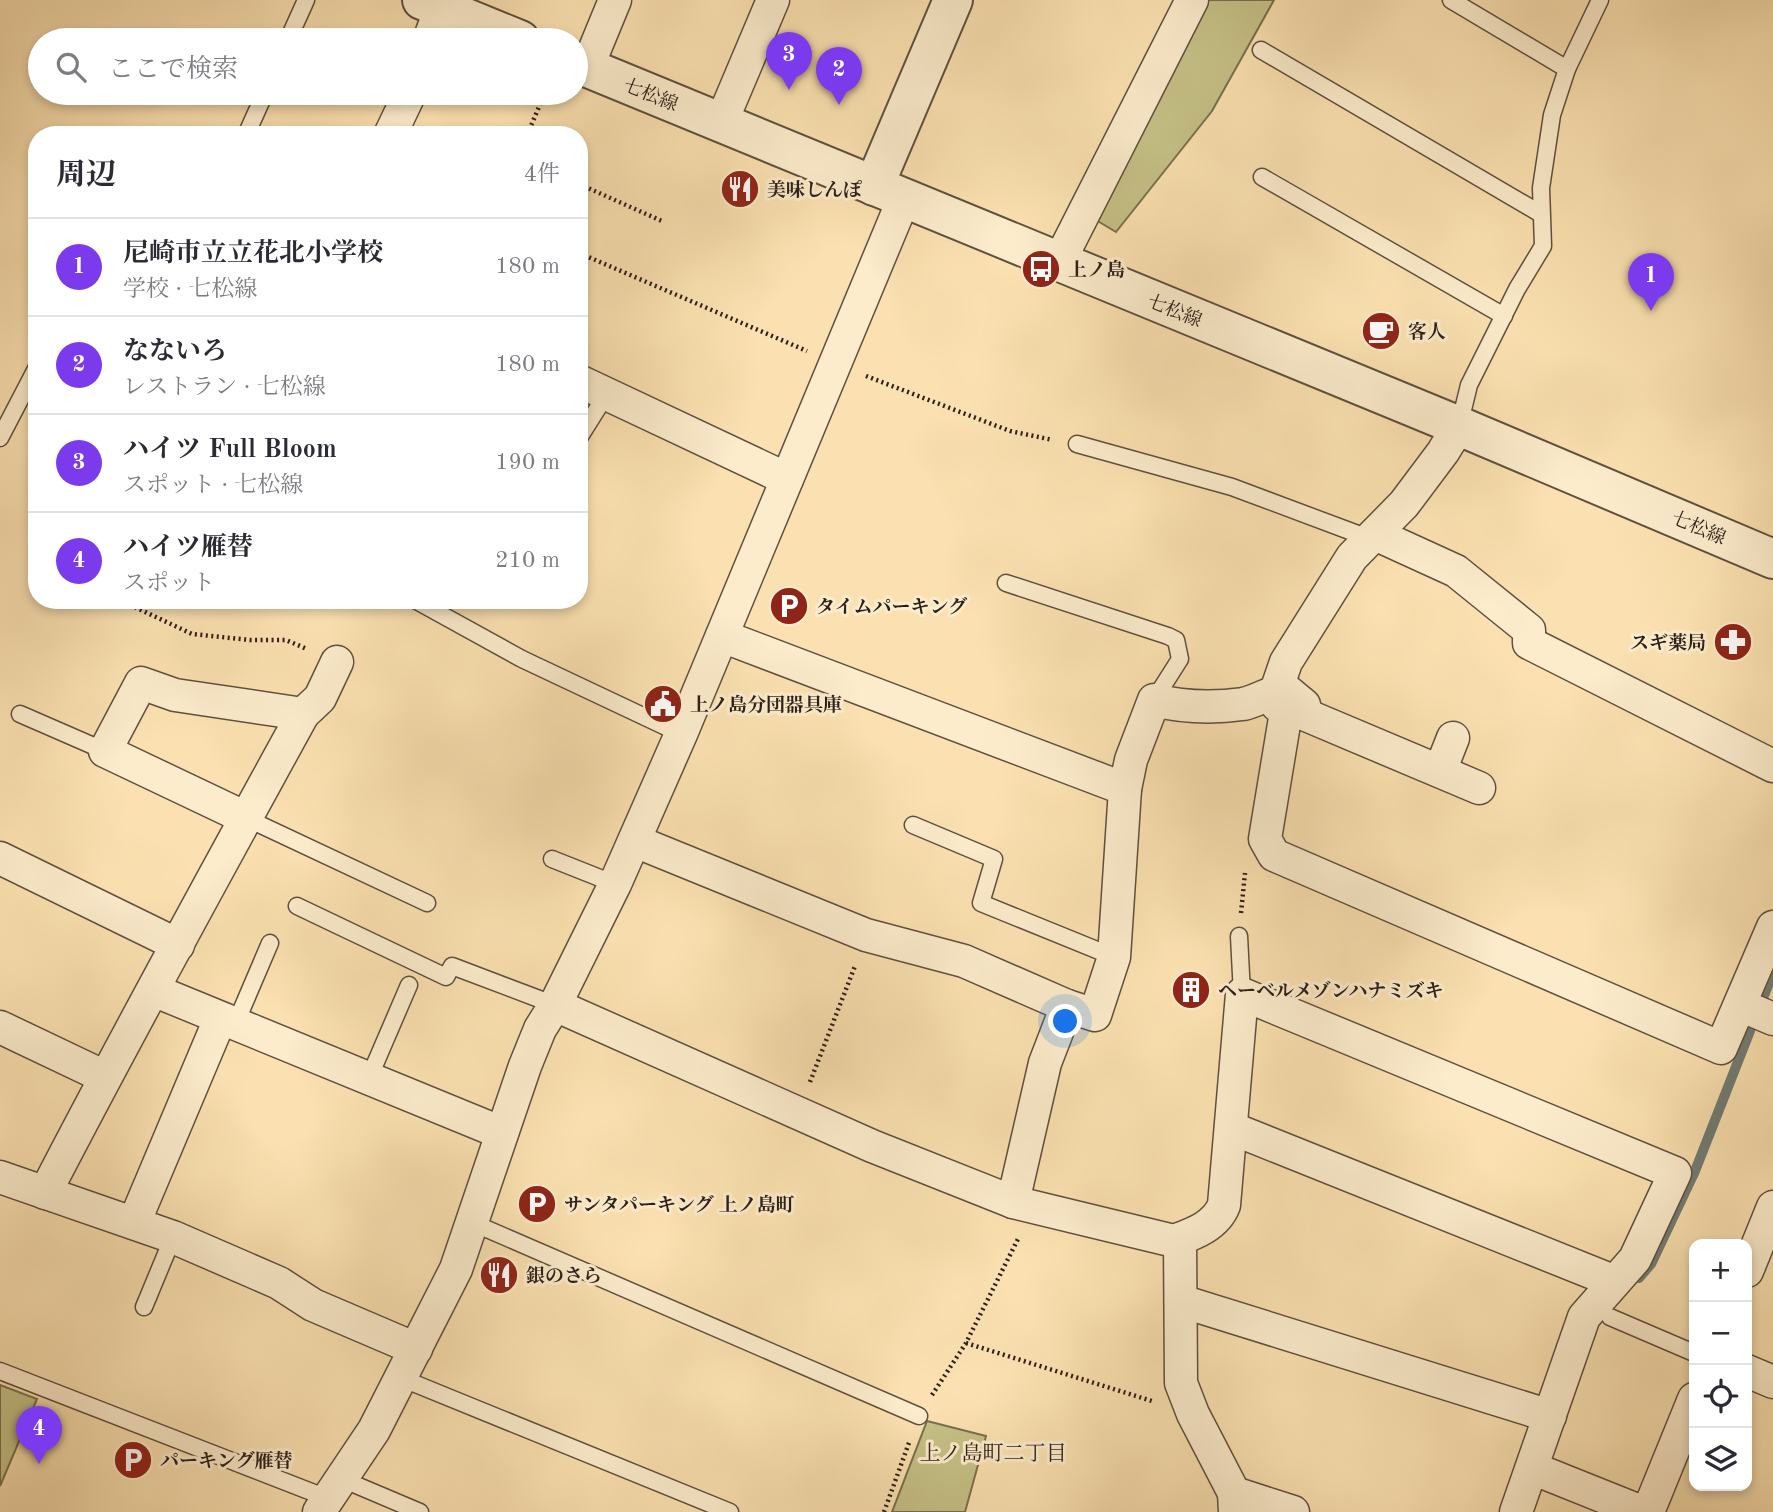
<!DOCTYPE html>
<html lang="ja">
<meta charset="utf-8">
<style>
body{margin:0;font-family:"Old Standard TT","Noto Serif JP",serif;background:#f2f2f3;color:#2b2b33}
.controls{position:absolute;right:21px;bottom:21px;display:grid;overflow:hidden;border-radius:14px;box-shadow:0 4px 10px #0003}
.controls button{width:63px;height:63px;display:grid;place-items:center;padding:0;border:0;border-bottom:2px solid #e1e1e2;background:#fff;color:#2b2b33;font:35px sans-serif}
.you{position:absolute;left:1066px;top:1022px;width:24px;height:24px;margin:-18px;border:5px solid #fff;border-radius:50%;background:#1a73e8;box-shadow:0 0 0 10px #1a73e833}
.badge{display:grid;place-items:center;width:46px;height:46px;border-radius:50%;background:#7c3aed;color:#fff;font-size:23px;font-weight:700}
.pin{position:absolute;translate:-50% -58px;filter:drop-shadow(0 2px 4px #0008)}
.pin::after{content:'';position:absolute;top:37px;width:24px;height:21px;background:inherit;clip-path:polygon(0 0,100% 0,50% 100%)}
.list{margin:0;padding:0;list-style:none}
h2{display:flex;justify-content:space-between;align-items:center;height:91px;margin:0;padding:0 28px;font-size:30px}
h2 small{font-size:23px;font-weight:400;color:#7c7c81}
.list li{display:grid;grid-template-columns:46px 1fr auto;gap:21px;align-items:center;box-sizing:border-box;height:98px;padding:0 28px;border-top:2px solid #e1e1e2}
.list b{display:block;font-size:26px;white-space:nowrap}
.list p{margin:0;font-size:23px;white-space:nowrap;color:#7c7c81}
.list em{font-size:23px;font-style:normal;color:#7c7c81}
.icon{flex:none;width:38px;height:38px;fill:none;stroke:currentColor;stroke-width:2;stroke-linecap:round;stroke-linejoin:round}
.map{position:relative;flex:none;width:1773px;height:1512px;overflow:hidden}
.search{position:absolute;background:#fff;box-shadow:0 4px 10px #0003;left:28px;top:28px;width:560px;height:77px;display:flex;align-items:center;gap:18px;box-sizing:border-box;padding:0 24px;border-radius:38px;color:#7c7c81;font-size:26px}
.panel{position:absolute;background:#fff;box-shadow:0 4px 10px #0003;left:28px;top:126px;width:560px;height:483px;border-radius:28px}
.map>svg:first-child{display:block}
</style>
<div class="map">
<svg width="1773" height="1512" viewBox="0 0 1773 1512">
<rect width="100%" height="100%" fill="#fbe1b1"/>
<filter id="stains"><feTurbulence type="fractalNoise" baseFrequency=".00286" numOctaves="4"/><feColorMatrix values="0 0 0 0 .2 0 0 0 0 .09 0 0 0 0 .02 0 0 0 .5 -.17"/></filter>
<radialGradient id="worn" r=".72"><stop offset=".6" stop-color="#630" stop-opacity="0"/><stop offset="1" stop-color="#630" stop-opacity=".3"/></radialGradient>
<!-- green -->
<g fill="#c5c187" stroke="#787050" stroke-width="2">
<polygon points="1207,0 1274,0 1212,111 1116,232 1091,217"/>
<polygon points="0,1385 37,1399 0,1486"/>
<polygon points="927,1421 986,1436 965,1512 892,1512"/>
</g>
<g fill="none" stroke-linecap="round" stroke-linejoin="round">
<!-- stream -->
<g stroke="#717d75" stroke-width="10">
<polyline points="1763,998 1773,973"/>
<polyline points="1639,1278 1651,1264 1695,1171 1750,1031"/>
</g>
<!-- service casing -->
<g stroke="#5f503f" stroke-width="19">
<g id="service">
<polyline points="1451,0 1567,69 1552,115 1541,188 1543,246 1517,289 1469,385 1459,426"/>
<polyline points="288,40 306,0"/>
<polyline points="1261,50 1541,214"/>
<polyline points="1567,69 1600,0"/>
<polyline points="246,135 265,93"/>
<polyline points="1262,177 1504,316"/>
<polyline points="0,438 37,367"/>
<polyline points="579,438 606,395"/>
<polyline points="1077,444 1232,487 1371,539"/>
<polyline points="1006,583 1168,636 1176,640 1180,659 1154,700"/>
<polyline points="415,600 522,659 681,734"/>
<polyline points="20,714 105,751"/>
<polyline points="246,818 427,903"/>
<polyline points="913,825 994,859 981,903 1114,957"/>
<polyline points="552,859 615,884"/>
<polyline points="297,906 446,977 452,966 555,1005"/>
<polyline points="1239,936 1242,994"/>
<polyline points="235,1025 270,943"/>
<polyline points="369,1078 409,985"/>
<polyline points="473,1223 919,1416"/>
<polyline points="144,1307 173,1237"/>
<polyline points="1610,1317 1694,1353"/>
<polyline points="0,1371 327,1498"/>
<polyline points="401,1378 730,1512"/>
<polyline points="342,1479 420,1512"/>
</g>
</g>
<!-- minor casing -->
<g stroke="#5f503f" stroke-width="35">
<g id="minor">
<polyline points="429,40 441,8"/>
<polyline points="587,68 615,0"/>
<polyline points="721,123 773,0"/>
<polyline points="390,135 410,93"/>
<polyline points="1059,262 1192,0"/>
<polyline points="579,381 787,479"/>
<polyline points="1459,426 1443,452 1404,504 1352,557 1286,662 1276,691 1277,705 1286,712 1265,839 1274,855 1721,1048 1773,927"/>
<polyline points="1375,534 1456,571 1529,630 1529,643 1773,766"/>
<path d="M722,636l403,153 6,-29 23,-60c28,7 60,8 89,4 15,-3 28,-13 43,-14l18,15 2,10 173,73"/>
<polyline points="303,714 320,698 337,662"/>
<polyline points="1440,771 1453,738"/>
<polyline points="635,841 866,935 964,961 1067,1006"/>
<polyline points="0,858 178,945"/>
<polyline points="153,990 502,1133"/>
<path d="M555,1005l317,141 141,56 161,39c19,-7 42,-15 50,-36l18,-211 433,179 -40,86 -51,58 -68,195"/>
<polyline points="1740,1005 1773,1019"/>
<polyline points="0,1027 105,1077"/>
<polyline points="1231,1128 1613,1281"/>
<polyline points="0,1177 173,1237 279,1283 313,1305 416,1349"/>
<path d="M45,1193c83,-161 171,-320 258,-479l-128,-19 -34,-12 -36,68 141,67"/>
<polyline points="1013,1202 1045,1063 1067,1006 1095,1015 1114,957 1125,789"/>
<polyline points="134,1223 220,1019"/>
<polyline points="1180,1239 1181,1383 1193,1414 1234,1493 1235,1512"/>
<polyline points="1747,1271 1773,1207"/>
<polyline points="1181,1301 1550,1416"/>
<polyline points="1747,1371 1773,1382"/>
<polyline points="1532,1468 1642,1512"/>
<polyline points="1234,1493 1293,1512"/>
<polyline points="319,1512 374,1430 456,1269 525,1066 540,1029 555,1005 615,884 681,734 904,198"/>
<polyline points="1648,1512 1694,1399"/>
</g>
</g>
<!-- tertiary casing -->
<g stroke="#5f503f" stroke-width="42">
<g id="tertiary">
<polyline points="422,0 520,40"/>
<polyline points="576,63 1459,426 1773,559"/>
<polyline points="874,186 953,0"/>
</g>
</g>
<!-- path -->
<g stroke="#2b1f19" stroke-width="4.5" stroke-dasharray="2 3.5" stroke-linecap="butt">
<polyline points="527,135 545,93"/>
<polyline points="579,184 664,222"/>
<polyline points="579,253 807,351"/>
<polyline points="866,376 1010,431 1053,440"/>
<polyline points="120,600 192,634 250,640 286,640 307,649"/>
<polyline points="1241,913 1245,873"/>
<polyline points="810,1082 855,966"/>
<polyline points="966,1343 1152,1401"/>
<polyline points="932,1395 966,1343 1019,1237"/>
<polyline points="884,1512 910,1440"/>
</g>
<!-- service -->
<use href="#service" stroke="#fceccc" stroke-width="16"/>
<!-- minor -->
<use href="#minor" stroke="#fceccc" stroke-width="32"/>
<!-- tertiary -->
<use href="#tertiary" stroke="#fceccc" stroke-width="38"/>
</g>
<!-- icons -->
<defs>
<g id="restaurant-disc" transform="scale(2.0125)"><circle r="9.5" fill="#8f2418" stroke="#fceccc"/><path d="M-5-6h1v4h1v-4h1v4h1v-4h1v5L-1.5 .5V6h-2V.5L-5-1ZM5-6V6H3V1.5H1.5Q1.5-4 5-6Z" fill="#fff"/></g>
<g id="bus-disc" transform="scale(2.0125)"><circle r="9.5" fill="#8f2418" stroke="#fceccc"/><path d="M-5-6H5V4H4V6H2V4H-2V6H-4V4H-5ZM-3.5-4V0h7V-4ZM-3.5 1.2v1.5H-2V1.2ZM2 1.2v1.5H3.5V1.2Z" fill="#fff"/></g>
<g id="cafe-disc" transform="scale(2.0125)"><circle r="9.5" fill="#8f2418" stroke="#fceccc"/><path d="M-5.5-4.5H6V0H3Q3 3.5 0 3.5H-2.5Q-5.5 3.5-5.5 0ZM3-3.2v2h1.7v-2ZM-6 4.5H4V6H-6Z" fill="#fff"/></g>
<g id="parking-disc" transform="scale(2.0125)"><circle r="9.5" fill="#8f2418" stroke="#fceccc"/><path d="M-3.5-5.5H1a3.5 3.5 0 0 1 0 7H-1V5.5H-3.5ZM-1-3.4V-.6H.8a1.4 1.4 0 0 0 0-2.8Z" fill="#fff"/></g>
<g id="pharmacy-disc" transform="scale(2.0125)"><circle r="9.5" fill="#8f2418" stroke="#fceccc"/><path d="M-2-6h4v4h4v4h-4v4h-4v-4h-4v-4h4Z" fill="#fff"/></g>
<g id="civic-disc" transform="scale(2.0125)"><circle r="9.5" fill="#8f2418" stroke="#fceccc"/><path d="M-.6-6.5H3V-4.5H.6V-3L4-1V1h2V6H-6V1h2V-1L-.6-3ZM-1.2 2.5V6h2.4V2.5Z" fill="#fff"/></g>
<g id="building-disc" transform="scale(2.0125)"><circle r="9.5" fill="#8f2418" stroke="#fceccc"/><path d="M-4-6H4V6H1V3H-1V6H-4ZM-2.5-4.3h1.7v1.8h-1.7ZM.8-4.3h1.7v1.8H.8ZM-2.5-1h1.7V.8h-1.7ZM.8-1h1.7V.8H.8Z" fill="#fff"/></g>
</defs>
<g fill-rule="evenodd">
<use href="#restaurant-disc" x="740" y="189"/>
<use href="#bus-disc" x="1041" y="269"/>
<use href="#cafe-disc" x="1381" y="331"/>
<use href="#parking-disc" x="789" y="606"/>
<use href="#pharmacy-disc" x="1733" y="642"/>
<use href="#civic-disc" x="663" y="704"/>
<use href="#building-disc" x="1191" y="990"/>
<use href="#parking-disc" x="537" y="1204"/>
<use href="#restaurant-disc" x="499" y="1275"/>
<use href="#parking-disc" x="133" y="1460"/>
</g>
<g text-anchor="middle" stroke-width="6" stroke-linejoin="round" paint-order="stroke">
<!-- street labels -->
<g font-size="19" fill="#2b1f19" stroke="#fceccc">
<text transform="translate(651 94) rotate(22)" y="7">七松線</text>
<text transform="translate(1175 310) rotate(22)" y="7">七松線</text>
<text transform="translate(1699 527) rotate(23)" y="7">七松線</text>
</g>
<!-- poi labels -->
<g font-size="19" font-weight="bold" fill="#2b1f19" stroke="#fceccc" text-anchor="start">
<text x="767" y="196">美味しんぽ</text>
<text x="1068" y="276">上ノ島</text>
<text x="1408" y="338">客人</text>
<text x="816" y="613">タイムパーキング</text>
<text x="1706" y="649" text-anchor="end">スギ薬局</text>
<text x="690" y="711">上ノ島分団器具庫</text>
<text x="1218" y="997">ヘーベルメゾンハナミズキ</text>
<text x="564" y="1211">サンタパーキング 上ノ島町</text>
<text x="526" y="1282">銀のさら</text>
<text x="160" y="1467">パーキング雁替</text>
</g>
<!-- neighbourhood labels -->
<g font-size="21" fill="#2b1f19" stroke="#fceccc">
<text x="993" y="1460">上ノ島町二丁目</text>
</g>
</g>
<rect width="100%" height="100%" filter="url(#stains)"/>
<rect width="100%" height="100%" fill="url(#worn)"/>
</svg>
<div class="controls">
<button>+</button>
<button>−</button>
<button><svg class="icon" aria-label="locate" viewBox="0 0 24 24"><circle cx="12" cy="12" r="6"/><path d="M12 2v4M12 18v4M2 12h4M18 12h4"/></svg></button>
<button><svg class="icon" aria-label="layers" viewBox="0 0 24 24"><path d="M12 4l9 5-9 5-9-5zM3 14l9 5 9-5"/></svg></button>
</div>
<div class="you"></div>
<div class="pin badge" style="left:1651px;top:311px">1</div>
<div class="pin badge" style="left:839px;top:105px">2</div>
<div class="pin badge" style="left:789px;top:90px">3</div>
<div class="pin badge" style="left:39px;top:1464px">4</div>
<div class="search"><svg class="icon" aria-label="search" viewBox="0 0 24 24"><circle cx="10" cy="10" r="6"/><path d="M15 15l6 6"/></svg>ここで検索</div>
<section class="panel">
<h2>周辺<small>4件</small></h2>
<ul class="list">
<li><span class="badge">1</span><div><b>尼崎市立立花北小学校</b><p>学校 · 七松線</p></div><em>180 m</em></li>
<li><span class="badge">2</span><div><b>なないろ</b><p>レストラン · 七松線</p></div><em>180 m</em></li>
<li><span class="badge">3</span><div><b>ハイツ Full Bloom</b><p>スポット · 七松線</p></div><em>190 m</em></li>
<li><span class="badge">4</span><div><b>ハイツ雁替</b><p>スポット</p></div><em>210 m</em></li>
</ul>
</section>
</div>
